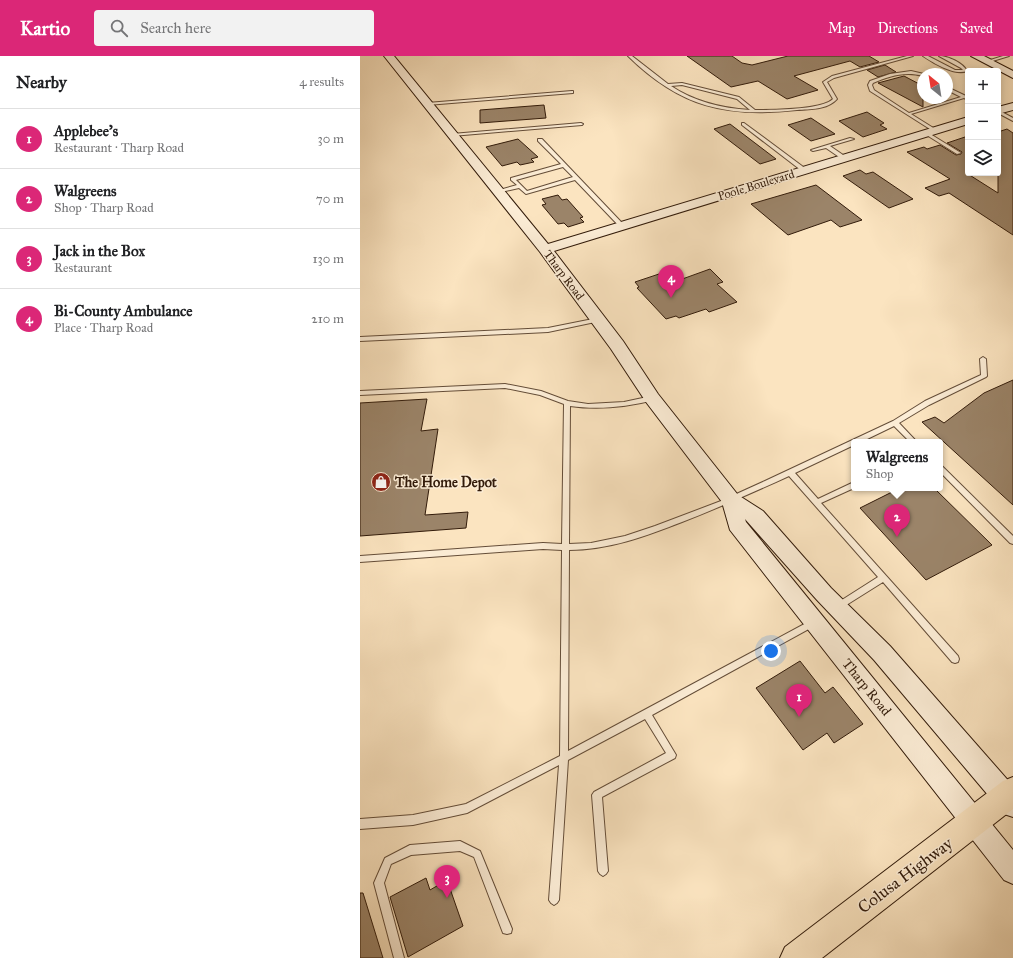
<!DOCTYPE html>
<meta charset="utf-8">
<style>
body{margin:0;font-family:"IM FELL Great Primer",serif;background:#f2f2f2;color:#202124}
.controls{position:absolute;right:12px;top:12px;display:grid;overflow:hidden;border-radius:4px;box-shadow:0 2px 10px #0003}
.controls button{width:36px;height:36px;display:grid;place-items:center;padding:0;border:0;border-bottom:1px solid #e0e0e0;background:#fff;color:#202124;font:20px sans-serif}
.compass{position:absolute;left:557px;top:12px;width:36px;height:36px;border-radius:50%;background:#fff;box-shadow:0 2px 10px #0003;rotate:330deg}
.you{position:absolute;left:411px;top:595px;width:14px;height:14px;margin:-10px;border:3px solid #fff;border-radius:50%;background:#1a73e8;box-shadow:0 0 0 6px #1a73e833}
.badge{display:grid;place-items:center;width:26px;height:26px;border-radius:50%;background:#db2777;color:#fff;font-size:13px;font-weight:700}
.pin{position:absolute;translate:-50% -33px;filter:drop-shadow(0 1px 2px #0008)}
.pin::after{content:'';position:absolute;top:21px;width:14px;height:12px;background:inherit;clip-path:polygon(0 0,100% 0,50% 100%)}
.popup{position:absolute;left:491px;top:383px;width:92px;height:52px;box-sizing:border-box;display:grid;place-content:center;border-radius:4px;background:#fff;filter:drop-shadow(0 1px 3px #0005);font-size:13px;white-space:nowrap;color:#757577}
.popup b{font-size:15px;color:#202124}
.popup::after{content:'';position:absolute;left:50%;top:100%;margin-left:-8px;border:8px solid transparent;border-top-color:#fff}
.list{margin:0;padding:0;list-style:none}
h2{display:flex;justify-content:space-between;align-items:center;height:52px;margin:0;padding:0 16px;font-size:17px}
h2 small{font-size:13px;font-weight:400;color:#757577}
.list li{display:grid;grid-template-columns:26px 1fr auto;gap:12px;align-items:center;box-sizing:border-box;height:60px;padding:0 16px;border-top:1px solid #e0e0e0}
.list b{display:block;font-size:15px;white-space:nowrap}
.list p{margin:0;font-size:13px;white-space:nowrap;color:#757577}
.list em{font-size:13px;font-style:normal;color:#757577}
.icon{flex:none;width:22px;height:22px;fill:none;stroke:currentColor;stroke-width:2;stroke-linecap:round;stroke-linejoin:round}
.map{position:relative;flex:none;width:653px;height:902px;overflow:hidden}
header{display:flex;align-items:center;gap:24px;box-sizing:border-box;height:56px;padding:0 20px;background:#db2777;color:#fff}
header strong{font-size:19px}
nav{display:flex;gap:22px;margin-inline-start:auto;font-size:14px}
.search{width:280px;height:36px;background:#f2f2f2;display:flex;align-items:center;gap:10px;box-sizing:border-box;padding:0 14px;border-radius:4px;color:#757577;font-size:15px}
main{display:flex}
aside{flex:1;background:#fff}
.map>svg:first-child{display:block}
</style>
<header>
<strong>Kartio</strong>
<div class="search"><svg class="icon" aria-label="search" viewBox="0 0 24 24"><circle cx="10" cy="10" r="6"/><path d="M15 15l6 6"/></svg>Search here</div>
<nav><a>Map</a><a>Directions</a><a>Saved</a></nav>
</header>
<main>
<aside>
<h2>Nearby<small>4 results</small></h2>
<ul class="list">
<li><span class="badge">1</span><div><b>Applebee's</b><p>Restaurant · Tharp Road</p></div><em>30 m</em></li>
<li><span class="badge">2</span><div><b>Walgreens</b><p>Shop · Tharp Road</p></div><em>70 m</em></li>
<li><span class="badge">3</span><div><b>Jack in the Box</b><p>Restaurant</p></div><em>130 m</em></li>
<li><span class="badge">4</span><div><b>Bi-County Ambulance</b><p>Place · Tharp Road</p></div><em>210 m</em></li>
</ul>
</aside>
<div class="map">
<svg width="653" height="902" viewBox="0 0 653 902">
<rect width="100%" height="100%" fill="#fbe4c0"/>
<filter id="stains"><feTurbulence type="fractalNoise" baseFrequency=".005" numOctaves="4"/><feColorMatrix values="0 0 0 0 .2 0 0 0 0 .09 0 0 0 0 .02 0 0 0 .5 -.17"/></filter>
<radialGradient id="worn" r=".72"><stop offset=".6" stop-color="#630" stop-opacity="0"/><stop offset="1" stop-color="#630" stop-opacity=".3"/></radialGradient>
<!-- building -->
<g fill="#9b8469" stroke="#321b0a">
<polygon points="327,0 372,0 382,7 392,9 428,0 509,0 519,6 500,11 490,5 434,20 458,34 427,43 398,25 371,31"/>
<polygon points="525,9 536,16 518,21 507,14"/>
<polygon points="544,20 563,30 563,51 518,27"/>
<polygon points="184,49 186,62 120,67 120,54"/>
<polygon points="507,56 524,67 520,69 527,73 503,81 479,65"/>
<polygon points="451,62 475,78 451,85 428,69"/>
<polygon points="370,68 416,103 400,108 354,73"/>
<polygon points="647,73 653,77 653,179 589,137 579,140 565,132 590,123 547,96 564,91 567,93 580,89 596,99 601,98 602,96 587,87 608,80 608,118 638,137 638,76"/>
<polygon points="158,83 178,101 171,103 174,106 160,109 157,106 142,110 126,91"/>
<polygon points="500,114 506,118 513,116 553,143 529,152 483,120"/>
<polygon points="456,129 502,164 480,171 471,164 428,179 391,148"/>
<polygon points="198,139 202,144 207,143 223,161 220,162 224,166 208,171 204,167 198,168 182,149 186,148 182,143"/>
<polygon points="350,213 363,226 357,228 377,246 349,256 346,253 319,262 316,260 306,263 277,232 279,231 275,226 302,217 314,226"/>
<polygon points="653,324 653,449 562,366 575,361 584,367 624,337"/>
<polygon points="67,343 61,375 78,373 65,459 108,456 106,472 0,480 0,347"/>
<polygon points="540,432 574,432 632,489 566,524 500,452"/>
<polygon points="440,605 465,637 473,631 503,668 474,687 467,677 443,694 396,632"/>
<polygon points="66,822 70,834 87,824 103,870 48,901 30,841"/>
<polygon points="0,837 3,837 23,902 0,902"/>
</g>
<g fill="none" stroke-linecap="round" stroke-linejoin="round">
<!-- lane casing -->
<g stroke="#644d38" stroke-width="2">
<g id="lane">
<path d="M268,0h4l36,28 14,-1 57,14 16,13c17,0 67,0 78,-11l-10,-17 9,-6 75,-20h6l-79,22 -7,4 10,17c-10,11 -27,10 -40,11 -71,8 -117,-3 -169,-54zM322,29l55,14 13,11c-29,-2 -55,-8 -79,-24z"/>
<path d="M563,0h5l27,14h8l-2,-2 -22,-12c9,0 24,7 28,15 -12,5 -34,-8 -44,-15z"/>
<polygon points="643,0 649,0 626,7 624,6"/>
<path d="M551,15l13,3 -1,2c-18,-5 -34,0 -50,7l-1,2 2,5 35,23 52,-16 -14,-7v-3l21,10v3l-4,-2 -53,16 24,15v2h-2l-63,-40 -2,-6 2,-4 20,-7z"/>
<polygon points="212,35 213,35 213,37 67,49 65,48 67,47"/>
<polygon points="638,54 653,62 653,65 638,57"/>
<polygon points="221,67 223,68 222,69 92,80 90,79 92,78"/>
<polygon points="382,67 384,67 446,113 446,115 442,115 382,69"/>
<polygon points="565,76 567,76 601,97 597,98 565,78"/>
<polygon points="490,82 494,83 470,90 486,101 486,103 482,103 466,92 453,95 451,94"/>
<path d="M178,83h4l82,86v2h-4l-45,-47 -49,14 -7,-6 -23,5v-2l21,-6 -6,-5v-2l50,-14 -23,-23zM203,111l10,10 -46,14 -11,-11z"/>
<polygon points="238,262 240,263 240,265 188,276 0,285 0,281 188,272"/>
<path d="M623,301l3,2 1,17 -1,1 -57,28 -30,18 18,19h-7l-16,-16 -33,16h-7v3l-59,28 23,26 36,-17v6l-33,15 137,153 1,3 -1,3 -3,1 -3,-1 -69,-80 -43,27 -3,1 -3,-1 -1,-2 1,-2 44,-28 -89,-101c-35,16 -71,32 -107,46 -36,14 -73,28 -113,28l-1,201 242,-130 3,-1 3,1 1,2 -1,2 -164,90 24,40 -1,3 -73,39 6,74 -2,3 -3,2 -3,-2 -2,-3 -6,-76 2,-3 72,-39 -21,-34 -77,41 -9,140 -2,3 -3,2 -3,-2 -2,-3 10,-135 -92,48 -54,12 -53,4v-10l53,-4 53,-11 94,-48 2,-206 -19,-1 -183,13v-6l183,-13 19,1 2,-140 -24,-9 -35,-7 -145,7v-4l145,-7 36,7 27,10 20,3 36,-2 28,-6h2l1,2 -1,2c-27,7 -56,10 -84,6l-1,138 22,-1 34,-7 30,-10 66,-25 44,-20 128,-60 32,-20 56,-26 -1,-16z"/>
<polygon points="580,409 582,410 653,480 653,488 650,487 580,416"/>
<polygon points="100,785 120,795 152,873 151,877 147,878 143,877 114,801 100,795 51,799 31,808 24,827 44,902 34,902 14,827 25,802 50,789"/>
</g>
</g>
<!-- secondary casing -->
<g stroke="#321b0a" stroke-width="2">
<g id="secondary">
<polygon points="24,0 34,0 188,188 608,61 608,68 194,195 263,285 298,338 378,439 403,455 471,532 530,590 653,730 653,761 644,758 514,604 457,544 385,463 386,466 653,794 653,828 644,824 370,474 362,446 286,346 251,293 180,196"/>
<polygon points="611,0 624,0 653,15 653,22"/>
<polygon points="653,47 653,54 638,58 638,51"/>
</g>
</g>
<!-- highway casing -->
<g stroke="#321b0a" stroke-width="2">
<polygon id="highway" points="653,721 653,753 462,902 420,902 425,891 643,725"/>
</g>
<!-- lane -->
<use href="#lane" fill="#fcedd6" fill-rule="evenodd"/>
<!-- secondary -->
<use href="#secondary" fill="#fcedd6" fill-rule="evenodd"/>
<!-- highway -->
<use href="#highway" fill="#fbe4c0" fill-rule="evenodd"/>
</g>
<!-- icons -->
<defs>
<g id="shop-disc" transform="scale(1)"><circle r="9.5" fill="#8f2418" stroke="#fcedd6"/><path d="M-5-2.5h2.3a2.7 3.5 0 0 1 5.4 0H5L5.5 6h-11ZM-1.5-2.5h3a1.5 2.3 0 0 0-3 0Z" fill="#fff"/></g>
</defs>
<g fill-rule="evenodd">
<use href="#shop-disc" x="21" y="426"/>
</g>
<g text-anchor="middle" stroke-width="3" stroke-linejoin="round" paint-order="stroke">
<!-- far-street labels -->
<g font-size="12" fill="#321b0a" stroke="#fcedd6">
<text transform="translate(396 129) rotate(-17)" y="4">Poole Boulevard</text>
<text transform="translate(204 219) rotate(53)" y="4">Tharp Road</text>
</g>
<!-- poi labels -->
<g font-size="14" font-weight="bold" fill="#321b0a" stroke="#fcedd6" text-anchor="start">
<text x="35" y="431">The Home Depot</text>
</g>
<!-- street labels -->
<g font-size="14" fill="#321b0a" stroke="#fcedd6">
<text transform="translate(507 631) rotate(51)" y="5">Tharp Road</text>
</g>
<!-- near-street labels -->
<g font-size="17" fill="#321b0a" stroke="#fcedd6">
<text transform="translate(545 819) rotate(-37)" y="6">Colusa Highway</text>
</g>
</g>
<rect width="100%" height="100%" filter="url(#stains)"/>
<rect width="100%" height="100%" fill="url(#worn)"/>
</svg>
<div class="controls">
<button>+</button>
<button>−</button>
<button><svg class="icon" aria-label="layers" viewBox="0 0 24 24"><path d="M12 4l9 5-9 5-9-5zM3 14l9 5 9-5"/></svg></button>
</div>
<svg class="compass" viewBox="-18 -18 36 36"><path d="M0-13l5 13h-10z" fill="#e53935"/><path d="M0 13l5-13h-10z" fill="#757577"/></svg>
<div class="you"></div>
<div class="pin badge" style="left:439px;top:661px">1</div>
<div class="pin badge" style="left:537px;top:481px">2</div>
<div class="popup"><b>Walgreens</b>Shop</div>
<div class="pin badge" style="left:87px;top:842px">3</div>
<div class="pin badge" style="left:311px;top:242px">4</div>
</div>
</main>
